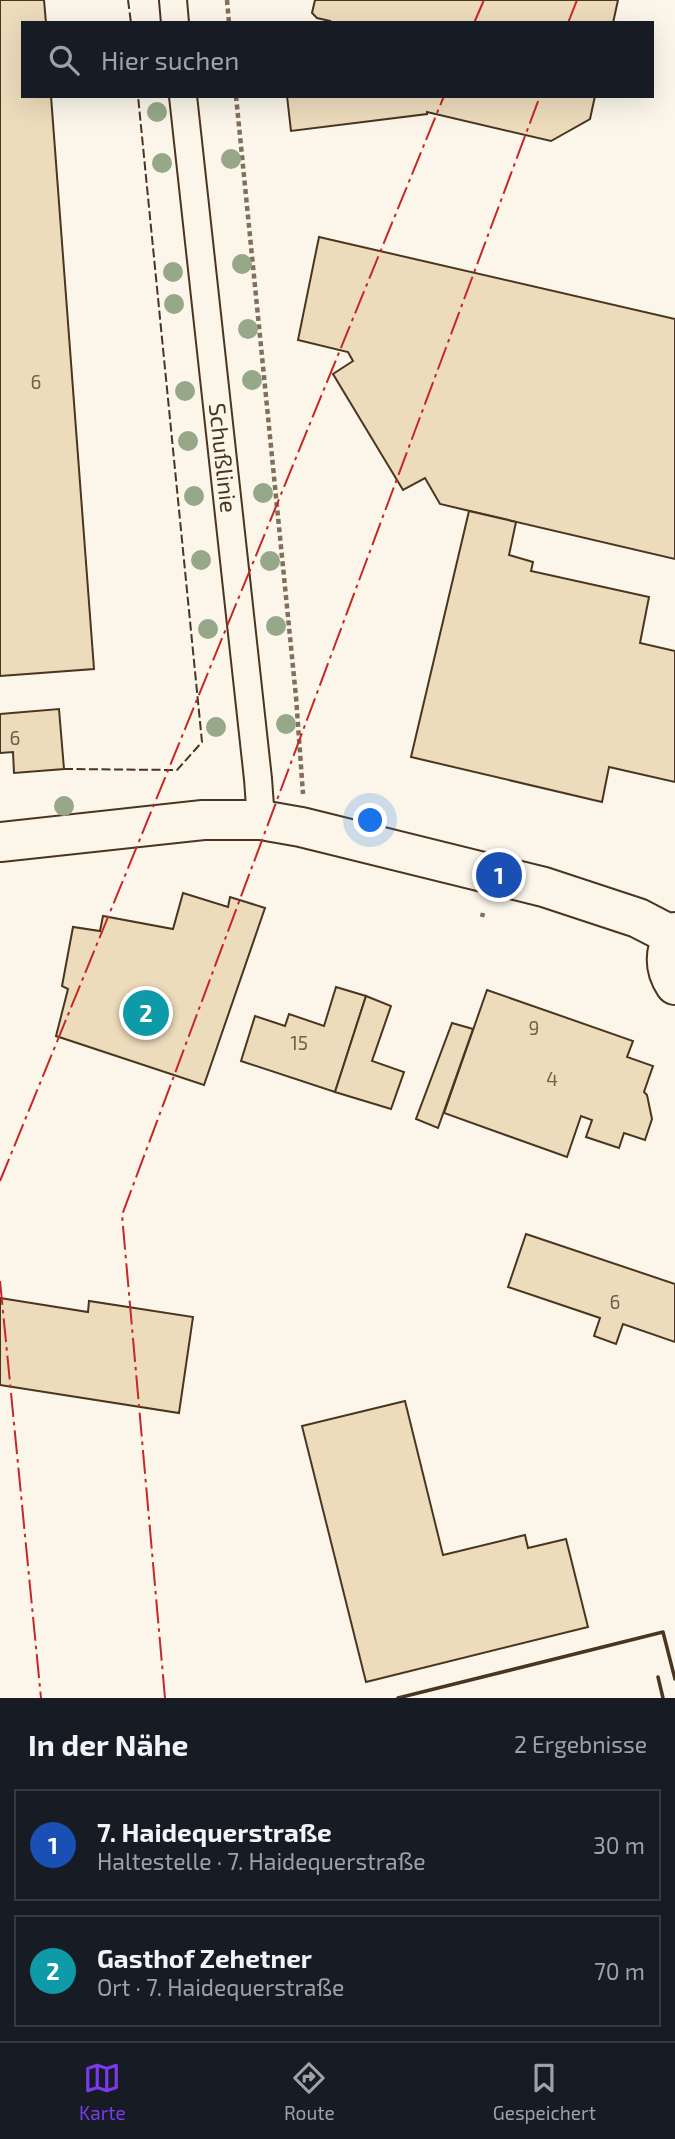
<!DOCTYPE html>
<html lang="de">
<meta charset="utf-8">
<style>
body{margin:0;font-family:"Exo 2",sans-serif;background:#242831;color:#f1f3f6}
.you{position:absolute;left:371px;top:821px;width:24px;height:24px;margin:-18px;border:5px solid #fff;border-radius:50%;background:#1a73e8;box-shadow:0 0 0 10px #1a73e833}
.badge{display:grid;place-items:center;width:46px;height:46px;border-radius:50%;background:#7c3aed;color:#fff;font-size:23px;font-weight:700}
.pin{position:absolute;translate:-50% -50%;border:4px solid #fff;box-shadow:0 2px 7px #0006}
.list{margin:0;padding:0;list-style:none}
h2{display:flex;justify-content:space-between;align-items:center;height:91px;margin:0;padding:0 28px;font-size:30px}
h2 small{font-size:23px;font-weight:400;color:#9ea1a6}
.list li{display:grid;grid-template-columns:46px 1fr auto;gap:21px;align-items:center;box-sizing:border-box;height:112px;margin:0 14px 14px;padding:0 14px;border:2px solid #363941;border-radius:0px}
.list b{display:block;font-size:26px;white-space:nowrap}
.list p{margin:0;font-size:23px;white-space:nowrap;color:#9ea1a6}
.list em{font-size:23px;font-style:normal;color:#9ea1a6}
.icon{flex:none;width:38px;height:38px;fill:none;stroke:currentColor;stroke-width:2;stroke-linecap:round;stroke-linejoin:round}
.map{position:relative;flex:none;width:675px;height:1698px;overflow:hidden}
.search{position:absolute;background:#171b24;box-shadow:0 7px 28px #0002;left:21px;right:21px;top:21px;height:77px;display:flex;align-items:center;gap:18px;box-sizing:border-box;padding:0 24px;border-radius:0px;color:#9ea1a6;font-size:26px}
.sheet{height:343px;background:#171b24}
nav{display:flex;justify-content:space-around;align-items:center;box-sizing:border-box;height:98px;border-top:2px solid #363941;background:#171b24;font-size:19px;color:#9ea1a6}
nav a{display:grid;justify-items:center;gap:4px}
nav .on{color:#7c3aed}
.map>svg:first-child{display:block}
</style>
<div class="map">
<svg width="675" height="1698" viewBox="0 0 675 1698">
<rect width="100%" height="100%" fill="#fbf6e9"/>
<!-- building -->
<g fill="#ecdcbc" stroke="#4a3520" stroke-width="2">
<polygon points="0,0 44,0 46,23 23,23 23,96 51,96 94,669 0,676"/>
<polygon points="315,0 618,0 613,23 329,23 330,21 317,18 312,13"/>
<polygon points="287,96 595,96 590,119 551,141 427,112 427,114 291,131"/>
<polygon points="319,237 675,319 675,559 440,504 425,478 403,490 333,374 353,361 348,352 298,340"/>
<polygon points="469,511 516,522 509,555 533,562 531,571 649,597 640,643 675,651 675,782 609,767 602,802 411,757"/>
<polygon points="59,709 64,769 14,773 13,752 0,753 0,714"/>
<polygon points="183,893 228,907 230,897 265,908 204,1085 56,1036 68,989 62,986 73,927 100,931 103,916 173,929"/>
<polygon points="336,987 366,996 335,1092 241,1061 255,1016 285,1026 289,1014 324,1026"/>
<polygon points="487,990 633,1041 627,1057 653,1066 644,1092 647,1095 652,1119 645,1140 624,1133 619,1148 586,1137 592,1120 581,1116 567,1157 444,1113"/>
<polygon points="366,996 391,1006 372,1061 404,1072 391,1109 335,1092"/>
<polygon points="452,1023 473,1029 438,1128 416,1119"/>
<polygon points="526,1234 675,1284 675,1342 623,1324 616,1344 594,1336 600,1318 508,1287"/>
<polygon points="0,1298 88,1312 89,1301 193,1317 179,1413 0,1385"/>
<polygon points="405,1401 443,1555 525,1535 528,1548 566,1539 588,1627 366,1682 302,1426"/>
</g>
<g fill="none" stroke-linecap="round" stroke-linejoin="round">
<!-- street casing -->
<g stroke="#4a3520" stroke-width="30">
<g id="street">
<polyline points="173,0 175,23"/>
<path id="s1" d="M183,96l75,683 3,41"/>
</g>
</g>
<!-- primary casing -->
<g stroke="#4a3520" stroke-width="42">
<g id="primary">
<polyline points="0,842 203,820 261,820 301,827 544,887 638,918 673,936"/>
<path d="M675,932c-10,18 -12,35 0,53"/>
</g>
</g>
<!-- path -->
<g stroke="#7f6f5c" stroke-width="4.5" stroke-dasharray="5 3.5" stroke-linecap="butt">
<polyline points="227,0 229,23"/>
<polyline points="236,96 296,697 303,794"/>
<polyline points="482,917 483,913"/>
</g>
<!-- street -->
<use href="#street" stroke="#fbf6e9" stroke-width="26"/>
<!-- primary -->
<use href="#primary" stroke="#fbf6e9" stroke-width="38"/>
<!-- fence -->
<g stroke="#4a3520" stroke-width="2" stroke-dasharray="9 3.5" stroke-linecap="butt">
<polyline points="128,0 131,23"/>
<polyline points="64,769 177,770 202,742 138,96"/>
</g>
<!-- wall -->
<g stroke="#4a3520" stroke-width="3.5">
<polyline points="658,1677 663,1698"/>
<polyline points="398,1698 663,1632 675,1679"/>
</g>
<!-- power -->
<g stroke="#c62828" stroke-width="2" stroke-dasharray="24 5 3.5 5" stroke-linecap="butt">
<polyline points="474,23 484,0"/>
<polyline points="568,23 577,0"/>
<polyline points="0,1181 444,96"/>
<polyline points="0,1281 41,1698"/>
<polyline points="165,1698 122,1215 540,96"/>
</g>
</g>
<!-- trees -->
<g fill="#96a887">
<circle cx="157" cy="112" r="10"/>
<circle cx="231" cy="159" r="10"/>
<circle cx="162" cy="163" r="10"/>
<circle cx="242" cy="264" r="10"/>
<circle cx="173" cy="272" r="10"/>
<circle cx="174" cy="304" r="10"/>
<circle cx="248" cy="329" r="10"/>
<circle cx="252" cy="380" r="10"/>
<circle cx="185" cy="391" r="10"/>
<circle cx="188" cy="441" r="10"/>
<circle cx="263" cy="493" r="10"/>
<circle cx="194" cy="496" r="10"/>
<circle cx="201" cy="560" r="10"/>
<circle cx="270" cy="561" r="10"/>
<circle cx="276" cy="626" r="10"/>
<circle cx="208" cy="629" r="10"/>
<circle cx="286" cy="724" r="10"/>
<circle cx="216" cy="727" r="10"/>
<circle cx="64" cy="806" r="10"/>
</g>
<g text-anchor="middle" stroke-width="5" stroke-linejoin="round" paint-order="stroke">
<!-- number labels -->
<g font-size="19" fill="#725f47">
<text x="36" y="389">6</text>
<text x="15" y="745">6</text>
<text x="534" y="1035">9</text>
<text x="299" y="1050">15</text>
<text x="552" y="1086">4</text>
<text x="615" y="1309">6</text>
</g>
<!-- street labels -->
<g font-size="23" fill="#4a3520" stroke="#fbf6e9">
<text dy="8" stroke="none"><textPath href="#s1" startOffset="364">Schußlinie</textPath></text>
</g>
</g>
</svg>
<div class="you"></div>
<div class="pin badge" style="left:499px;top:875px;background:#1a4fb4">1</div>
<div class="pin badge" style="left:146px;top:1013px;background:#0f9aa8">2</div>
<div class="search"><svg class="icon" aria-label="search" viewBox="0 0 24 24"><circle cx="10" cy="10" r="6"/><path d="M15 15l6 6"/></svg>Hier suchen</div>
</div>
<section class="sheet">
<h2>In der Nähe<small>2 Ergebnisse</small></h2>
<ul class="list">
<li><span class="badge" style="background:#1a4fb4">1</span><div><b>7. Haidequerstraße</b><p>Haltestelle · 7. Haidequerstraße</p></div><em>30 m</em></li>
<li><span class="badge" style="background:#0f9aa8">2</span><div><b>Gasthof Zehetner</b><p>Ort · 7. Haidequerstraße</p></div><em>70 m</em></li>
</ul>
</section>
<nav>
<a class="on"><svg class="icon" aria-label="map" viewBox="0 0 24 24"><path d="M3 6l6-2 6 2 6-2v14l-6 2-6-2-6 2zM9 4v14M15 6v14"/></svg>Karte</a>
<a><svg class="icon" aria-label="directions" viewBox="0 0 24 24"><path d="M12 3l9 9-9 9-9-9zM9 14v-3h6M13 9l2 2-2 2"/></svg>Route</a>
<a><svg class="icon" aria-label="saved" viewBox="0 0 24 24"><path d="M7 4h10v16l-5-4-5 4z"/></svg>Gespeichert</a>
</nav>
